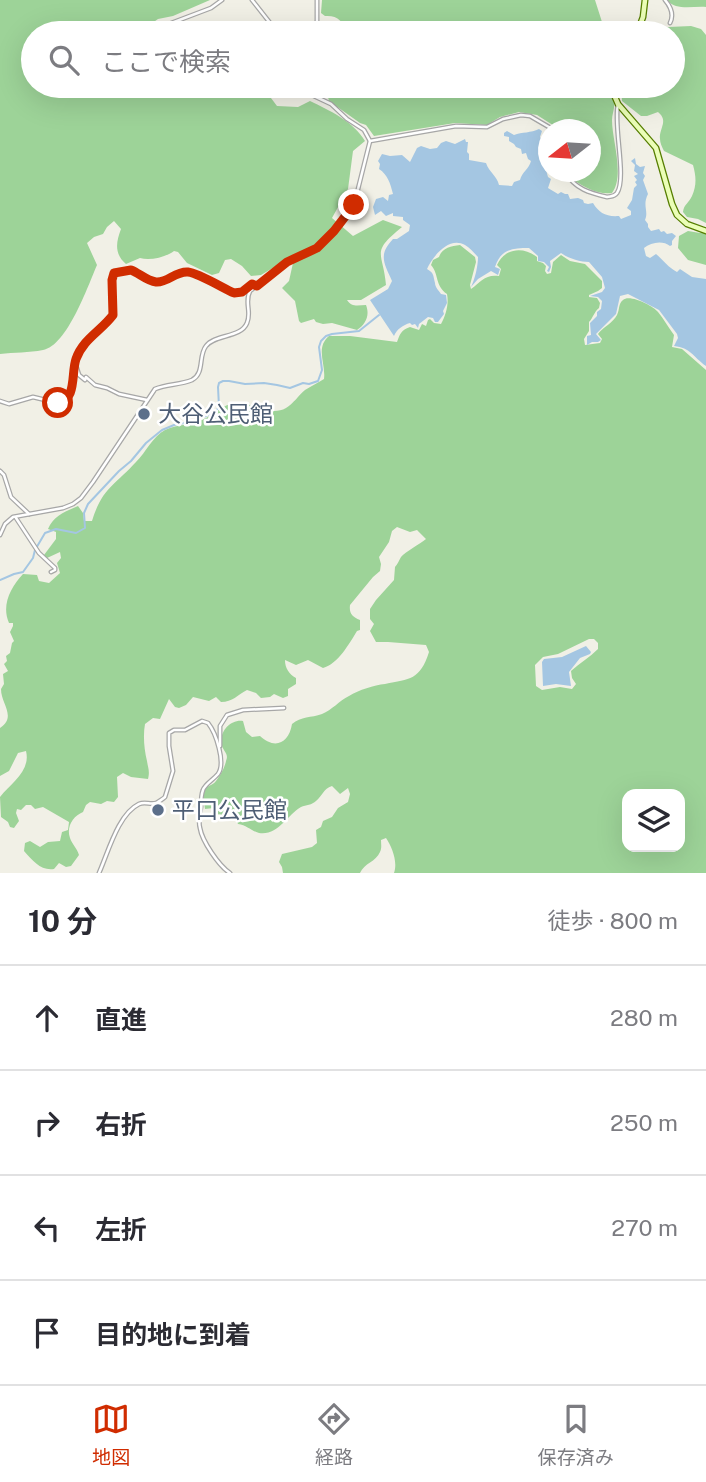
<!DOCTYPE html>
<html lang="ja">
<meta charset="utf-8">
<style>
body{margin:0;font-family:"Public Sans","Noto Sans JP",sans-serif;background:#f2f2f3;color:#2b2b33}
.controls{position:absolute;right:21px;bottom:21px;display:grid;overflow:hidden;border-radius:14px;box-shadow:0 7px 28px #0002}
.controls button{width:63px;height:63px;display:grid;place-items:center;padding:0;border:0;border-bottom:2px solid #e1e1e2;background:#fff;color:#2b2b33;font:35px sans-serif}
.compass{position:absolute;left:538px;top:119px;width:63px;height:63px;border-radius:50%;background:#fff;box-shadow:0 7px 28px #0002;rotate:253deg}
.stop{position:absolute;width:21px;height:21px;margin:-16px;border:5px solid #d02c00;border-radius:50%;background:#fff}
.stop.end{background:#d02c00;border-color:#fff;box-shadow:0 2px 7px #0008}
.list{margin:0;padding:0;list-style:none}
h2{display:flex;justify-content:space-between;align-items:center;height:91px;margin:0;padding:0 28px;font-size:30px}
h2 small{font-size:23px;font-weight:400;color:#7c7c81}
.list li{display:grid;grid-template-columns:46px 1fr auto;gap:21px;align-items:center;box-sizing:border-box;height:105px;padding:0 28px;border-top:2px solid #e1e1e2}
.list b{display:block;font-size:26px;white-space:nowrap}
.list em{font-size:23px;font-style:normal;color:#7c7c81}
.icon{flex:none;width:38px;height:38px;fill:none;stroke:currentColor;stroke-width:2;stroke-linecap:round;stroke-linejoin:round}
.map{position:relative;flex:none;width:706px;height:873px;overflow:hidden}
.search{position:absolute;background:#fff;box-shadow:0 7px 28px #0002;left:21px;right:21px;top:21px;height:77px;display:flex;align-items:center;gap:18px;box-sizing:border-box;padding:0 24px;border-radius:38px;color:#7c7c81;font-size:26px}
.sheet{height:511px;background:#fff}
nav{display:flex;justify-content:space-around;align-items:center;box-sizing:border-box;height:98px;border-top:2px solid #e1e1e2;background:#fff;font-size:19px;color:#7c7c81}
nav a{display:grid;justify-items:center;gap:4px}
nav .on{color:#d02c00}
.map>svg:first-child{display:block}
</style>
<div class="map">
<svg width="706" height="873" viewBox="0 0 706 873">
<rect width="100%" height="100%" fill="#f1f0e6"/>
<!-- forest -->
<g fill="#9dd398" fill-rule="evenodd">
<path d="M0,0h210l-37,16 -15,3 -20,14h-105v53h174l5,4 11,-4h45v8l9,12 21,1 12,-6c19,9 44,21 55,40l-12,10 -5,38 -16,29 21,18 30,-16 19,7c-32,26 -19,24 -16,58l-25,15h-14c5,8 12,5 19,5 4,10 0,19 -9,25l-25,-7 -9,1 -7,-2 -2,-3 -13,4 -2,-2 -4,-20 -13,-13 7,-7 4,-18 -2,-6 -30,18 -10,1 -9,-10 -11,-7 -6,1 -6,13 -7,2 -25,-12 -9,-11 -4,-1c-8,6 -24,10 -34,7l-14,6c-12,-10 -10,-22 -5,-35l-7,-8 -7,6 -4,7 -9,3 -7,6 10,22c-9,21 -30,81 -54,85 -14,3 -29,2 -43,4z"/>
<path d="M322,0h273l7,22v8l3,3h-259c-2,-12 -9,-18 -21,-17l-4,-3z"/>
<path d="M667,0h39v7c-14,-1 -30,4 -39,-7z"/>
<path d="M691,26l10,3 5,6v188l-8,-4 -11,-2 -4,-5c1,-8 6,-9 9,-16 5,-11 4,-20 1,-31l-29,-14c-2,-4 -4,-8 -4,-12 -1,-11 9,-18 -2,-27l-11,4h-6l-19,-15 -1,-15h52v-53h-31l27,-6z"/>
<path d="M334,86h26l11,6 4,-2 1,-4h236c-1,6 2,10 2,17 1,5 -2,11 -2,17 0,20 13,56 0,73 -15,2 -27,-6 -39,-13l-1,-8h18v-42l-31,-1 -22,-14 -18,-3 -19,5 -13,8 -32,-2 -81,13 -8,-11 -6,-2 -31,-22 -1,-4 2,-5 4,-3z"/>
<polygon points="706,227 706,265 688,260 678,248 679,236 688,231 700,233"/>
<path d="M460,245l15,12 1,5 -6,23 1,4c10,-7 14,-15 28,-13l2,-7 -4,-4c8,-17 26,-19 40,-8v4l6,2 3,3 -1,5 2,3 4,-1 2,-11 8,-7 9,6 15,3 17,17v7l-4,3 -9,4v2l8,1 3,5 -1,5c-5,4 -6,10 -10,14v9l-5,8 1,6 15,-2 2,-4 -4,-5c5,-7 15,-11 19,-19 3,-6 1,-11 6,-15 7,-6 30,6 35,12 6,7 10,15 16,23l-2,12 10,2 24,21v503h-312c4,-11 -2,-26 -8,-35l-5,2c0,4 1,8 -1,12 -4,10 -16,11 -20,21h-77l-1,-6 -3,-5 3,-8 30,-7 5,-4 -1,-13 5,-3 2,-6 9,-4 6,-9 10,-6 2,-8 -2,-6 -8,6 -8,-8c-9,3 -9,9 -16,15 -4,4 -10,4 -15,6 -14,8 -23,29 -42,26 -8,-2 -12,-8 -21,-9l-6,-13 -9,4 -6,-1 -3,-6 -9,1c-1,-7 -3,-17 2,-22 3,-2 7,-3 9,-6 4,-5 9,-14 10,-20 3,-7 -2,-9 -4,-15 -4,-13 8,-27 21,-25l3,11 6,5 8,-1c15,14 29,7 32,-12 9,-8 19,-6 30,-10 10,-4 17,-13 27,-18 10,-6 25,-11 36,-12 25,-5 35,-4 44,-32l-3,-7 -38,-3h-12l-6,-11 4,-7 -4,-5v-10l6,-9 18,-20 1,-13c3,-3 4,-7 6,-10 4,-5 19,-13 25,-18l-9,-9 -7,2 -13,-5 -5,4 -3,11 -10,15 2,7 -1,7 -7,6 -23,28c-1,8 2,12 10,15v10l-3,1c-8,13 -19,33 -34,37l-15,-8 -12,5 -11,-5c0,8 4,14 11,18v6l-8,5v7l-5,2 -9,-4 -4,3 -9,1 -5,-5 -9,-3c-10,5 -14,12 -26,12l-5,-5 -7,4 -16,-4 -7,8 -7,3 -4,-1 -6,-8 -9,20 -7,-1 -8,6c-2,11 -1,25 2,37 1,7 3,10 1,18l-17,-2 -8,-4 -6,4 1,20 -4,5 -7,-1 -6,3 -11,-2 -4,3 -3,7c-10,4 -17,15 -13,26 2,6 7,10 9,17l-8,11 -5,1 -7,-4 -5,6c-13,2 -21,-8 -30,-18l1,-8 5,-2 10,6 8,-5 12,-1 2,-9 6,-2 1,-8 -26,-15 -8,2 -4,-4h-5l-5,5 -4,-1 -1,4 3,8 -5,7 -4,-1 -2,-5 -7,-5 -1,-20c11,-14 31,-26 26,-46l-8,2 -9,18 -9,5v-48c17,-11 1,-24 1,-39l3,-5 -1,-10 5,-3 -4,-7 3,-3 -1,-5 4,-3 2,-10 2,-2 -4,-9 3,-6v-3h-4c-8,-18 2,-36 14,-49l14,1 2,6 10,2 11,-10 -3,-10 4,-5 -1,-6 -13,6 -3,-3 12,-16v-7l-8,-3c6,-14 17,-17 30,-23l5,7 1,8h8c10,-33 23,-36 44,-59 10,-10 17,-26 29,-32 13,-6 28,-5 41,-12 13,-6 17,-15 33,-15 15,0 31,14 47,5 7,-4 13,-13 19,-18 6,-4 13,-7 19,-11 2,-16 -9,-31 5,-43h21l47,6c3,-8 4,-12 13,-15l9,3 3,-6 4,2 2,-6 2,-1 4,4 7,1c5,-9 8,-20 6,-30 -12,-8 -8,-20 -16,-29l2,-5 6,-3c3,-9 12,-11 21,-12zM589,639h5l4,4v6c-8,8 -18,14 -27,22l1,7 4,6 -4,5 -12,-2 -18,3 -6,-4 -1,-21 8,-8 15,-3zM627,794h53v53h-53z"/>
</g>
<!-- water -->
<g fill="#a4c6e2">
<path d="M539,129l3,2 -2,6 5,10h3v19l-2,4 2,7 3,2 -3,9 10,6 3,-2 4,2h3l2,5 8,-1 5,2 1,3 4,1 5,-1c6,10 13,14 26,13l2,3 10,-4v-4l-4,-3 5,-8 2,-12 3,-3 -2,-3 2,-2 -3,-4 4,-2 -4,-3 1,-6 -4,-4 4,-3 1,6 4,3 5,-1 -2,7 2,3 -2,4 5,14c-6,12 1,17 -3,26l3,4v3l3,4 8,-2 2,3 3,-1 3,3 5,-1 4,3 -4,5v4l-2,1c-7,-6 -19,-4 -26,2l2,8 4,2 6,-4c7,6 13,14 21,18l3,-3 12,8 14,2v87c-14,-10 -15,-18 -32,-20l4,-8 -1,-4 -18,-24 -31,-16 -8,2 -4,18 -20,20 5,6 -3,2h-6l-5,3v-9l4,-1 -1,-12 7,-7v-4l4,-3 1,-8 -4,-4 -8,-1 12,-4 3,-4 -3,-11 -13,-15c-9,0 -21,-4 -28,-9l-11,8 1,6 -2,5 -2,-1 2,-4 -5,-5 -6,-1v-5l-9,-8c-17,0 -28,1 -34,19l5,2 -2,6 -7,-4 -13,8 -7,8c4,-8 7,-21 7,-30 -4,-4 -8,-9 -13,-12 -16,-9 -32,11 -38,24 7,4 6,6 8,14 0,4 4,8 6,11l5,1 1,8 -4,8 1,3 -6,8h-3l-2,-4 -5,-1 -9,7 -1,4 -3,-4 -3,1 -2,-2c-7,2 -13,6 -16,13l-24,-36 18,-11 4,-8c-8,-18 -14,-26 1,-42h4l12,-8 1,-6 -7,-5v-3l-10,-1v-3l-7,3 -5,-5 -6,4 -2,-8 3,-8 7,-2 5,4 1,-6 4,-1c-3,-11 -5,-19 -14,-25l1,-5 -2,-3 4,-7 8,2 12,-1 8,7 7,-14 4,-2 9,3 7,-1 4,-5 5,-2 9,3 10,-5 1,3h2l-1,10 2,2v6l17,3c3,9 11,13 13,22l13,1 2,-4 6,-2c2,-8 9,-11 11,-19l-3,-2 -2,-6 -4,1 -1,-5 -5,-2 -2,-3 -5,-3v-4l-5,-1v-3l3,-2 7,4c8,-3 17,-2 25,-6z"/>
<polygon points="586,646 591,652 590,654 580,658 569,672 571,686 556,684 543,686 542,662 544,659 562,657"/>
</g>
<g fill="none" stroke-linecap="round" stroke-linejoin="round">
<!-- stream -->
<polyline stroke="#a4c6e2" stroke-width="2" points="0,580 14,574 23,572 33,558 35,550 45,533 56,529 76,533 85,528 84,513 88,504 119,471 131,461 146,443 162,430 174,425 194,421 215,412 219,407 218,387 219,383 223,381 229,381 245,384 264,383 277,385 290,388 303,383 309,384 318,381 322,370 319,347 321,341 326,336 332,334 359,331 379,315"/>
<!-- street casing -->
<g stroke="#a7a7a7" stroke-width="5">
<g id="street">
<polyline points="252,0 278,33"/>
<path d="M665,0c6,7 9,15 5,23"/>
<polyline points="145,33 211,8 222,0"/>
<polyline points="312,33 317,21 317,0"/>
<polyline points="302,86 308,88 318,86"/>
<polyline points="370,141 456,126 487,127 503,119 521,115 530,116 554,130"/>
<path d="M566,172v1c9,16 24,20 41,24 5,-1 7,0 10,-4 10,-15 -4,-68 1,-89"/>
<polyline points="75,362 79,375 85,380 86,377 95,385 107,388 119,394 147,400"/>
<path d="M0,401l9,3 24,-7 25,6 6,-1 6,-7 3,-27 8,-21 32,-32 -1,-37 4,-6c26,-7 22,9 41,10 12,1 19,-11 31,-10 15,2 37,23 51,21 5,0 9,-6 13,-9l5,2"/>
<polyline points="0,471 4,475 11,497 29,514"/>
<polyline points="16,518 39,553 55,568 55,570 51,572"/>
<path d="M0,535l5,-11 8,-7 50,-9 10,-4 8,-6 12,-16 62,-93c12,-5 25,-4 37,-9 13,-7 6,-24 14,-34 9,-12 35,-8 41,-23 5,-11 -3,-21 3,-32l37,-29 30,-14 27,-29 10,-14 16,-64 -6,-11 -17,-11 -16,-15 -17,-8 -3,-10"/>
<polyline points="220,746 220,726 227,715 243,710 284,708"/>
<path d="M99,873c9,-20 19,-59 40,-69 6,-3 11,1 17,-1 1,0 8,-5 9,-6l8,-26 -4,-25v-13l5,-3h11l17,-9 6,2c8,10 18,40 10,51 -5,6 -13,10 -15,16 -2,5 -2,12 -2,17 -1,7 -3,14 -1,21 2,13 19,38 30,45"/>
</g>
</g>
<!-- secondary casing -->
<g stroke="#567e00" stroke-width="7">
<g id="secondary">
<polyline points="637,33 643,17 645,0"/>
<polyline points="616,86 615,97 618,104 656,148 672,204 677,215 687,224 706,231"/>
</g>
</g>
<!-- street -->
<use href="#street" stroke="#fff" stroke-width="2.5"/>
<!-- secondary -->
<use href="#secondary" stroke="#ebfeb7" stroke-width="4.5"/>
</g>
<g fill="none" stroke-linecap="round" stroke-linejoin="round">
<!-- route -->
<path stroke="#d02c00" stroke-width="9" d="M58,403c19,-3 13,-30 18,-44 7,-20 25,-28 37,-44l-1,-35 2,-7 17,-3c8,3 16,11 25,12 12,1 19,-11 32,-10 10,1 35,16 46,21l8,-1 10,-8 5,2 30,-24 30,-14 17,-17 20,-26"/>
</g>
<!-- markers -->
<g fill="#5c6f8a" stroke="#fff" stroke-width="2.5">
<circle cx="144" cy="414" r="7"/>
<circle cx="158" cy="810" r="7"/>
</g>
<g text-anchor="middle" stroke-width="5" stroke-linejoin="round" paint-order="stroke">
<!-- service labels -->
<g font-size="23" fill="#4e5e75" stroke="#fff" text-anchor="start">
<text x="158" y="422">大谷公民館</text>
<text x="172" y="818">平口公民館</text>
</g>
</g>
</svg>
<div class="controls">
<button><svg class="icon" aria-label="layers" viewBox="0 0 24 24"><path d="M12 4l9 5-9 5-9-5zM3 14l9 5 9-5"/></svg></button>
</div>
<svg class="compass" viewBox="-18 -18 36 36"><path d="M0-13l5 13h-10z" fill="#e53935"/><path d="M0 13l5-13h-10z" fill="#7c7c81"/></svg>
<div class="stop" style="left:58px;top:403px"></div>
<div class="stop end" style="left:354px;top:205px"></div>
<div class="search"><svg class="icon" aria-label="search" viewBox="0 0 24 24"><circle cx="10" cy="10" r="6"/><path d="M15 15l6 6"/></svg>ここで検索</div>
</div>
<section class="sheet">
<h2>10 分<small>徒歩 · 800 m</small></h2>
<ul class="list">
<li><svg class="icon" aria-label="ahead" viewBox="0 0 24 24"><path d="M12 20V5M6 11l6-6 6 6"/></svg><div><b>直進</b></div><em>280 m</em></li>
<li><svg class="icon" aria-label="right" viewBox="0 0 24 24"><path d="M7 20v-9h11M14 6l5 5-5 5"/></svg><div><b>右折</b></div><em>250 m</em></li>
<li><svg class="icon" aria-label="left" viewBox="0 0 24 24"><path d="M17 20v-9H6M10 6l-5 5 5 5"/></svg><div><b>左折</b></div><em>270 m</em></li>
<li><svg class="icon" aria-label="arrive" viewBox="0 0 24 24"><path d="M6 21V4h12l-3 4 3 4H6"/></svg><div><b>目的地に到着</b></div></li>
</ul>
</section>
<nav>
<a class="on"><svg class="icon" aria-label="map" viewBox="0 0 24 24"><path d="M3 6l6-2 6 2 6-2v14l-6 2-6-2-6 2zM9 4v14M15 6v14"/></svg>地図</a>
<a><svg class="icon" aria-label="directions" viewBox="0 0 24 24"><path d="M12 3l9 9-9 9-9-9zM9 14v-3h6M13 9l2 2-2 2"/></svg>経路</a>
<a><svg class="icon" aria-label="saved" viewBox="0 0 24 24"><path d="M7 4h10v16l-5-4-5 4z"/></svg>保存済み</a>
</nav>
